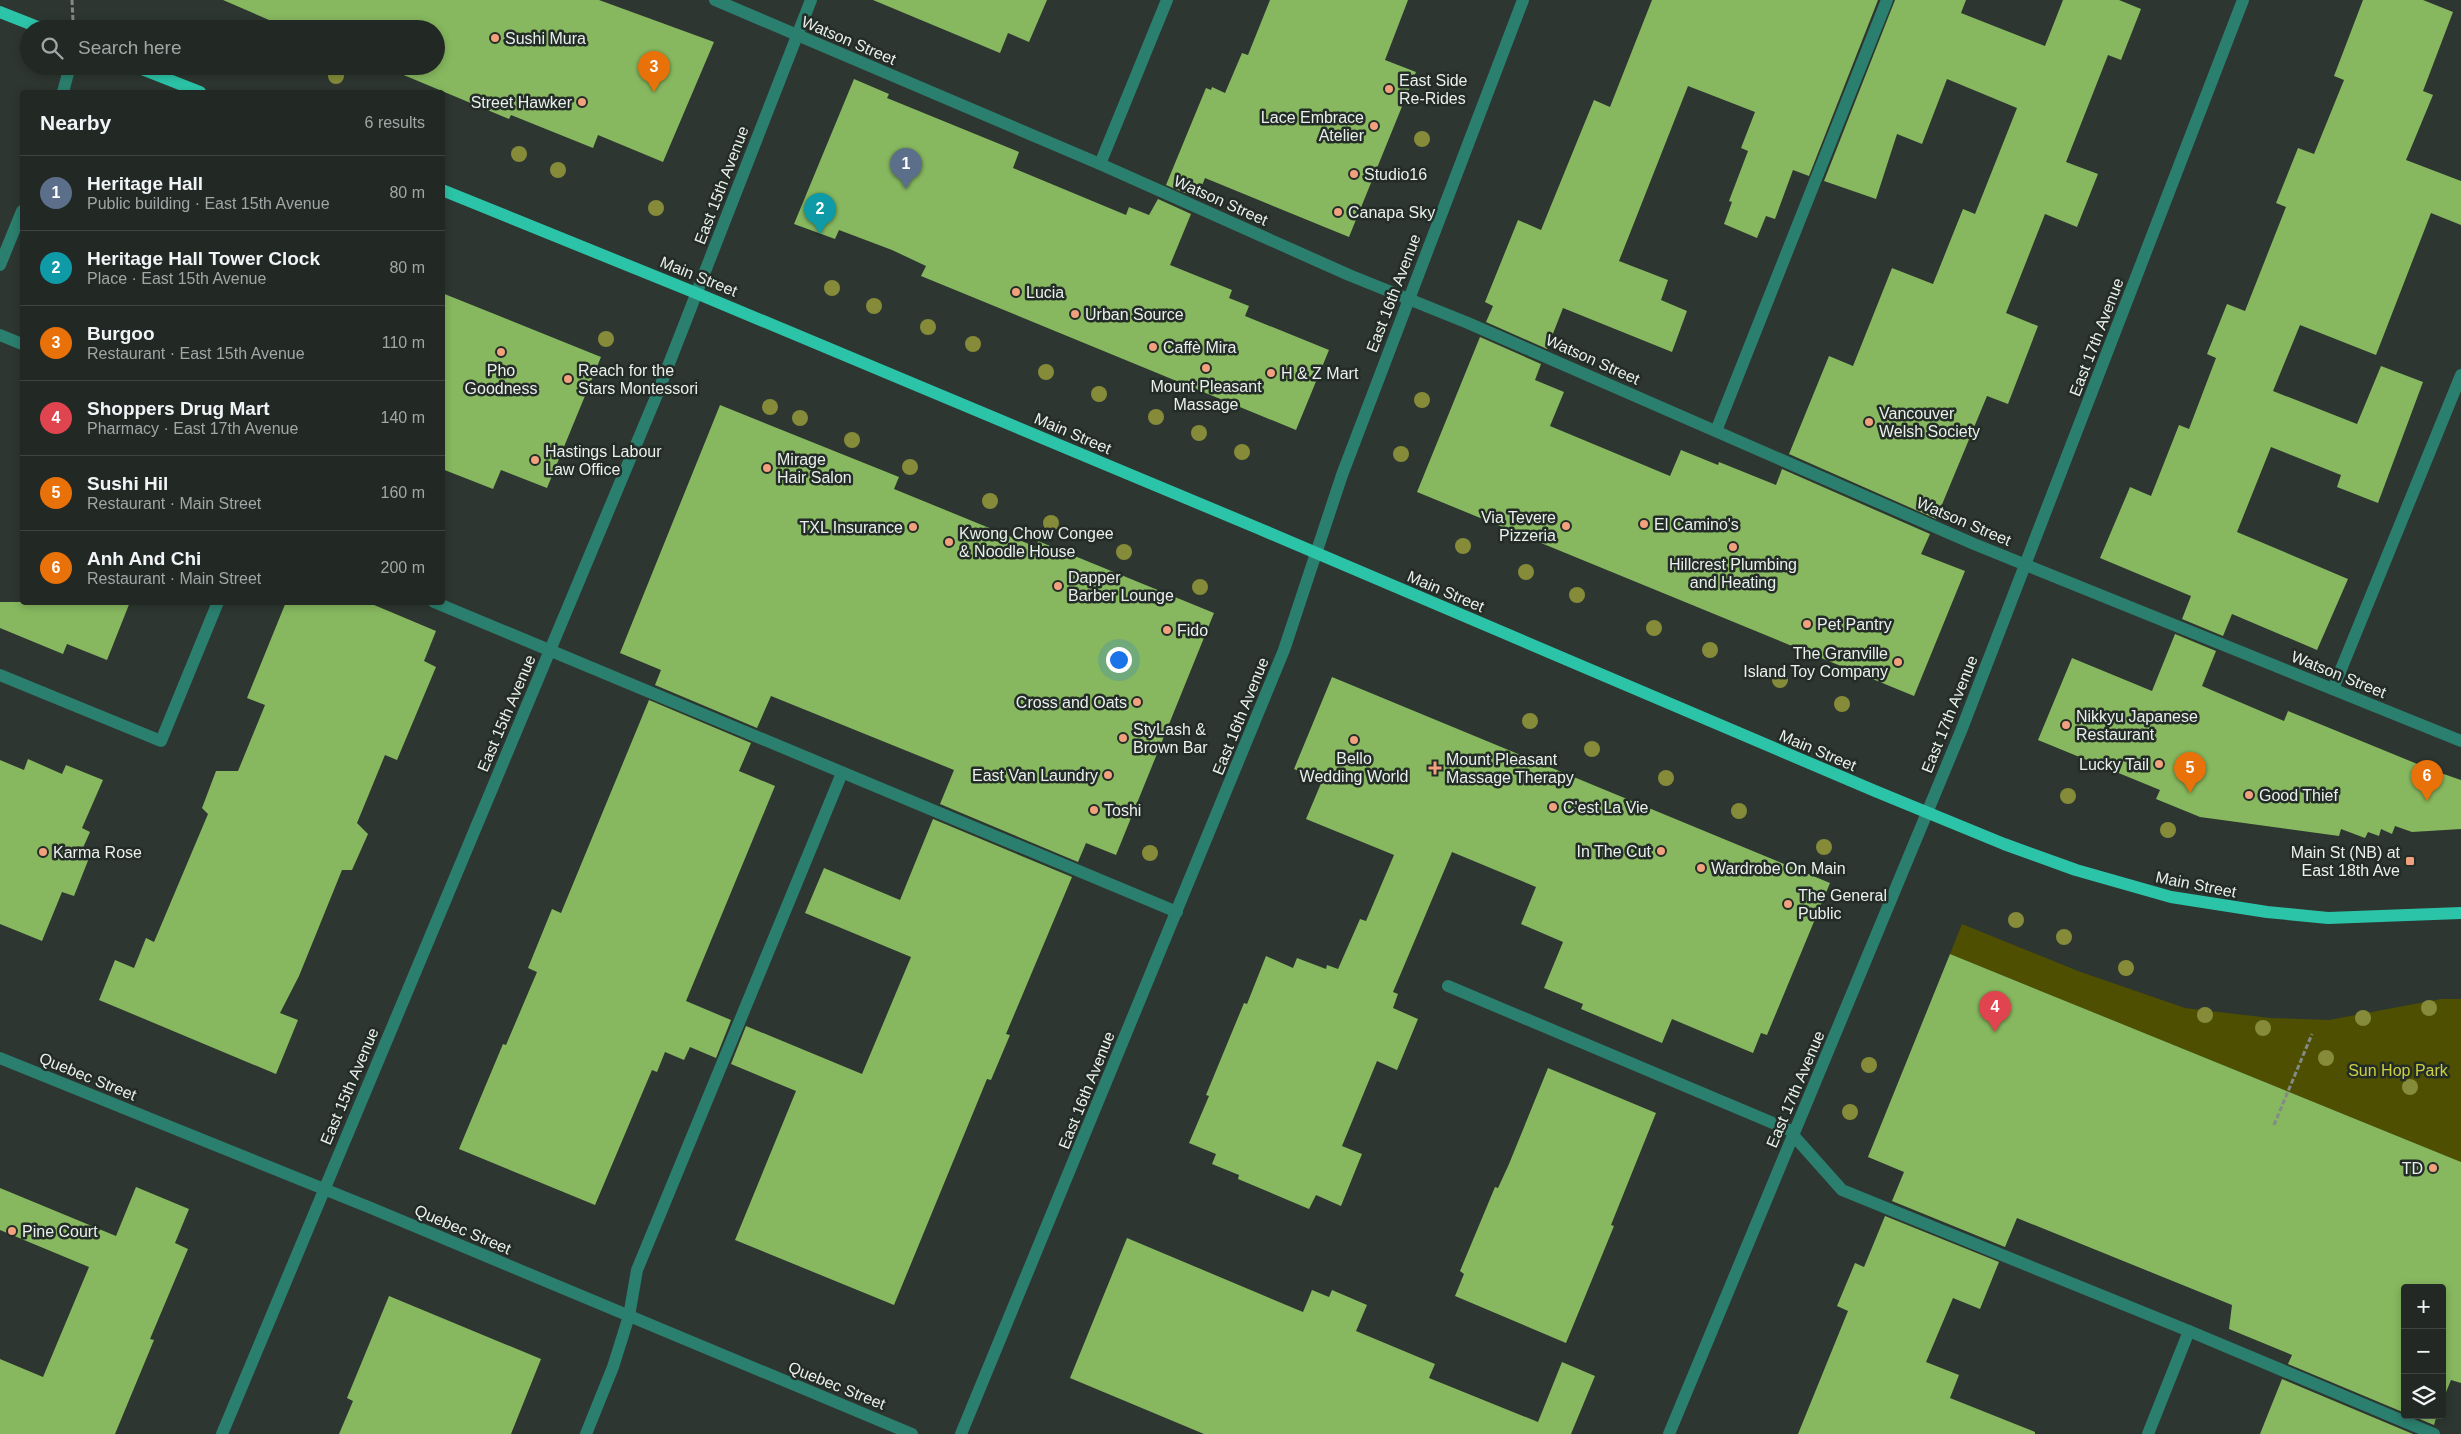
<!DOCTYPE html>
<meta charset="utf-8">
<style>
body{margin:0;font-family:Arial,sans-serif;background:#2e3431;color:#f1f3f6}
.controls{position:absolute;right:15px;bottom:15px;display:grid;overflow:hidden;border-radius:5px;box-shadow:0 2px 8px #0003}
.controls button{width:45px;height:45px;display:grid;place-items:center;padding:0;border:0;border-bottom:1px solid #3f4441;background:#222824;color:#f1f3f6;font:25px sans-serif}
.you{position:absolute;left:1118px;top:659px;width:18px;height:18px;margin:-12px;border:4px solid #fff;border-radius:50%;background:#1a73e8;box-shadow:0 0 0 8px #1a73e833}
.badge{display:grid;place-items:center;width:32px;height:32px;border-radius:50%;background:#8c9099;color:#fff;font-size:16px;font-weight:700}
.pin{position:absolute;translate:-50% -41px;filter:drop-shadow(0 1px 2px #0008)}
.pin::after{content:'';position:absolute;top:26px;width:18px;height:15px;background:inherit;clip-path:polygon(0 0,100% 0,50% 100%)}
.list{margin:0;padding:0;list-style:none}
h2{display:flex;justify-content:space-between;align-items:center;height:65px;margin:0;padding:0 20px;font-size:21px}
h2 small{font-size:16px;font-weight:400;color:#a2a6a6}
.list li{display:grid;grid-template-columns:32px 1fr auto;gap:15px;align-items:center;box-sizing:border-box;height:75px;padding:0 20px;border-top:1px solid #3f4441}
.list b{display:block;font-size:19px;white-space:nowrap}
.list p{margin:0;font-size:16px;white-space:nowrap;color:#a2a6a6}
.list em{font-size:16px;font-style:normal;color:#a2a6a6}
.icon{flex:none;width:28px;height:28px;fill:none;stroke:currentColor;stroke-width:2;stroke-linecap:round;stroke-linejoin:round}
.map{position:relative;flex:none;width:2461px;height:1434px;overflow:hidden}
.search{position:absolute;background:#222824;box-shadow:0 2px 8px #0003;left:20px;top:20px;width:425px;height:55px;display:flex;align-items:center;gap:12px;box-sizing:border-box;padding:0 18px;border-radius:28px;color:#a2a6a6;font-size:19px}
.panel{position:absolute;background:#222824;box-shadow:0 2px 8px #0003;left:20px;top:90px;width:425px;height:515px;border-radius:5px}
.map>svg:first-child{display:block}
</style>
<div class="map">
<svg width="2461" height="1434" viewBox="0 0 2461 1434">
<rect width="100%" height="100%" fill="#2d3630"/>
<!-- green -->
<polygon fill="#4e4f00" points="1962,924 2078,971 2185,1008 2270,1018 2329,1020 2441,999 2461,999 2461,1162 1950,954"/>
<!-- building -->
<g fill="#87b85f">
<polygon points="223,0 599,0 714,42 663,162 598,135 593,148 511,115 509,119 382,66 436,66 436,29 290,29"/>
<polygon points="873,0 1047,0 1029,42 1008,33 1000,53"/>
<polygon points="1270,0 1408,0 1385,60 1416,72 1349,237 1205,178 1197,198 1166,185 1206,88 1211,90 1212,87 1225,93 1242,53 1248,55"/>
<polygon points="1652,0 1878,0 1809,176 1793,170 1775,219 1766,216 1757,238 1724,224 1732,202 1729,201 1748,151 1741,148 1755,112 1688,86 1619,261 1668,280 1661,300 1687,311 1672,352 1563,308 1547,349 1486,322 1493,306 1485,302 1518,220 1541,230 1594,100 1610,107"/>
<polygon points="1895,0 1966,0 1961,13 2045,46 2063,0 2119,0 2141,9 2121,60 2108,55 2066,162 2098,174 2077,227 2045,214 2006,313 2038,326 2008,404 1987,396 1936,519 1789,454 1829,356 1853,366 1892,268 1933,284 1963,209 1975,214 2017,108 1947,79 1922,144 1897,134 1876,199 1824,181"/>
<polygon points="2363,0 2423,0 2453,12 2423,91 2433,95 2406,160 2461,181 2461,225 2431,213 2376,355 2300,325 2273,391 2357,424 2381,366 2423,382 2378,503 2337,487 2341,475 2271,447 2237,532 2348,579 2317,650 2232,614 2223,636 2182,619 2191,596 2100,558 2130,487 2151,496 2179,425 2189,429 2216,358 2207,354 2227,304 2245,311 2286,207 2276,203 2298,148 2314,154 2344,80 2334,76"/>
<polygon points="854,79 889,94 887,98 1019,152 1013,168 1126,215 1129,207 1149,215 1158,199 1191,214 1170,265 1232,290 1229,298 1249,306 1245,316 1329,350 1296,430 921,276 926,266 892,250 839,230 835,239 794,224"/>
<polygon points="442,293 601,357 547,488 501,470 493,489 442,469"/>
<polygon points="1480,337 1541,364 1535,380 1564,392 1550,426 1670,476 1681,450 1718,465 1719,462 1776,485 1782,469 1930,534 1921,554 1965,571 1914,696 1417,492"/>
<polygon points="720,405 899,477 894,489 1036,547 1038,541 1214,613 1116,855 1086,843 1078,862 940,804 954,770 771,696 757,728 655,685 661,670 620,653"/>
<polygon points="0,602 130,602 107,660 67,644 63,654 0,628"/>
<polygon points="286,602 367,602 436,631 424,661 436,667 397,760 385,755 357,823 368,834 352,870 342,870 299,976 280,1013 298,1020 276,1074 99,1000 115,960 134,968 146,938 154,942 208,814 202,808 216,771 238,771 265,705 247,698"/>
<polygon points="2175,634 2216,651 2202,686 2284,721 2288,711 2432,770 2461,780 2461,829 2412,832 2395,826 2392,834 2381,829 2379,836 2368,832 2365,838 2341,829 2339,836 2200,817 2156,799 2160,790 2038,740 2072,658 2152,691"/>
<polygon points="1332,677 1830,883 1767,1035 1761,1033 1753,1053 1672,1019 1662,1043 1581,1009 1583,1004 1544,988 1563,942 1521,924 1536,887 1452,852 1393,992 1398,994 1393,1008 1418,1019 1397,1070 1377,1061 1342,1146 1362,1154 1341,1206 1316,1195 1309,1209 1238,1179 1239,1175 1212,1164 1216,1154 1189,1143 1209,1096 1206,1095 1244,1003 1247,1004 1266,956 1293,968 1297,958 1326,969 1327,965 1338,969 1360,919 1366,921 1394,855 1306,819 1322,781 1294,769"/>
<polygon points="649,700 751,743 739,771 775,786 686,1001 731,1020 716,1058 690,1047 684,1060 665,1052 657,1072 652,1070 595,1205 459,1149 503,1044 506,1045 537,972 528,968 552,909 561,913"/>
<polygon points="28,759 62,774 66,765 103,780 82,828 90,832 82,850 91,853 74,896 62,892 42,941 0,924 0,760 24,770"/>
<polygon points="933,819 1072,877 1006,1034 1010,1035 991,1080 987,1079 894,1305 735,1240 796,1091 731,1064 746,1026 862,1074 911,957 805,913 824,868 900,900"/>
<polygon points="1950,954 2461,1162 2461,1383 2451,1380 2442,1402 2442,1288 2405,1288 2405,1413 2288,1364 2292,1355 2229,1329 2232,1305 2017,1218 2005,1247 1892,1201 1904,1172 1868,1157"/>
<polygon points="1548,1068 1656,1113 1611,1225 1614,1226 1566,1343 1455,1296 1464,1274 1460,1271 1495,1187 1498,1188 1509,1164"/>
<polygon points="136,1187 189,1209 175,1243 188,1249 150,1339 154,1340 115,1434 0,1434 0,1359 43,1377 89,1267 0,1230 0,1188 116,1236"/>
<polygon points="1885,1216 1999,1262 1980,1309 1953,1298 1926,1362 1959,1375 1950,1398 2035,1432 2035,1434 1798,1434 1848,1311 1837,1306 1855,1263 1864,1267"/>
<polygon points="1127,1238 1303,1312 1312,1290 1329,1297 1332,1290 1367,1305 1356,1331 1435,1364 1429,1378 1538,1422 1562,1362 1595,1376 1571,1434 1204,1434 1070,1378"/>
<polygon points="389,1296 541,1359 511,1434 339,1434 353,1401 347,1398"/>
<polygon points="2282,1379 2413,1434 2260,1434"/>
<polygon points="2410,1415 2437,1415 2434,1425"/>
</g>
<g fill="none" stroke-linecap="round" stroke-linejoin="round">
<!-- path -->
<g stroke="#848b86" stroke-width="3" stroke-dasharray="5 2.5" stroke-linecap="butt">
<polyline points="72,0 73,21"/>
<polyline points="2274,1125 2312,1034"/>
</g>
<!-- minor -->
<g stroke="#2b7f6e" stroke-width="12">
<polyline points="715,0 1100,164 1349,275 1468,323 1974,544 2461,741"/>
<polyline points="63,92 70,66"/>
<polyline points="1100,164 1167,0"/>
<polyline points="0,265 22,211"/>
<polyline points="0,335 22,344"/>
<polyline points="1716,431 1887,0"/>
<polyline points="434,602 1177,912"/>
<polyline points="0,675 161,741 218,602"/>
<polyline points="2333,689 2461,375"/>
<polyline points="1448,986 1794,1132"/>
<polyline points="0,1058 371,1208 912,1434"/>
<polyline points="1793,1135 1842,1190 2189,1331 2434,1434"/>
<polyline points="222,1434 656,397 811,0"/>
<polyline points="586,1434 613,1367 629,1316 637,1270 842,773"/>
<polyline points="961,1434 1284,650 1342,475 1523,0"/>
<polyline points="1669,1434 1961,731 2243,0"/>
<polyline points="2148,1434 2189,1331"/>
</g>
<!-- major -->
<g stroke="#2cc4a8" stroke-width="12">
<polyline points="0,12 43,29"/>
<polyline points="134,66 200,92"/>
<polyline points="442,190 696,293 1260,529 1875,791 2004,844 2076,870 2171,897 2267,912 2328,918 2461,913"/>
</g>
</g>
<!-- trees -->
<g fill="#858b39">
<circle cx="336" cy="76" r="8"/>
<circle cx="1422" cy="139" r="8"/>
<circle cx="519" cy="154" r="8"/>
<circle cx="558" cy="170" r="8"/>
<circle cx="656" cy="208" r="8"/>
<circle cx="832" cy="288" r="8"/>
<circle cx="874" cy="306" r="8"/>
<circle cx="928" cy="327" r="8"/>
<circle cx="606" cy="339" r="8"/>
<circle cx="973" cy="344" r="8"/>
<circle cx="1046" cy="372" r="8"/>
<circle cx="1099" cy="394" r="8"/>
<circle cx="1422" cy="400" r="8"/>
<circle cx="770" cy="407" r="8"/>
<circle cx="1156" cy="417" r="8"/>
<circle cx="800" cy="418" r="8"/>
<circle cx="1199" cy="433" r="8"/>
<circle cx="852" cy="440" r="8"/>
<circle cx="1242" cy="452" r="8"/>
<circle cx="1401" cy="454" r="8"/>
<circle cx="910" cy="467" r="8"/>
<circle cx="990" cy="501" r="8"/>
<circle cx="1051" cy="523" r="8"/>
<circle cx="1463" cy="546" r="8"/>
<circle cx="1124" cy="552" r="8"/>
<circle cx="1526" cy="572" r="8"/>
<circle cx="1200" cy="587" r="8"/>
<circle cx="1577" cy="595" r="8"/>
<circle cx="1654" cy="628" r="8"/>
<circle cx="1710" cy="650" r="8"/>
<circle cx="1780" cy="680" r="8"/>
<circle cx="1842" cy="704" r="8"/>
<circle cx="1530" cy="721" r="8"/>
<circle cx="1592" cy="749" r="8"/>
<circle cx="1666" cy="778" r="8"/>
<circle cx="2068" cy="796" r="8"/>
<circle cx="1739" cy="811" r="8"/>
<circle cx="2168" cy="830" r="8"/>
<circle cx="1824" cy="847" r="8"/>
<circle cx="1150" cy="853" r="8"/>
<circle cx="2016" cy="920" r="8"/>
<circle cx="2064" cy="937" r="8"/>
<circle cx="2126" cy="968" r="8"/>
<circle cx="2429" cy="1008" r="8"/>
<circle cx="2205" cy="1015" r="8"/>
<circle cx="2363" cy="1018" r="8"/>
<circle cx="2263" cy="1028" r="8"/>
<circle cx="2326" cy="1058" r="8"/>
<circle cx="1869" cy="1065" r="8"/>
<circle cx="2410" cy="1087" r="8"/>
<circle cx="1850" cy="1112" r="8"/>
</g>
<!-- markers -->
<g fill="#f1a17d" stroke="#232c26" stroke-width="2">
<circle cx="495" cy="38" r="5"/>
<circle cx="1389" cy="89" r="5"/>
<circle cx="582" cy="102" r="5"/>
<circle cx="1374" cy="126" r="5"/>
<circle cx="1354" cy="174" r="5"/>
<circle cx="1338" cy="212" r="5"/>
<circle cx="1016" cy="292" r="5"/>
<circle cx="1075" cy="314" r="5"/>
<circle cx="1153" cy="347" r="5"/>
<circle cx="501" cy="352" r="5"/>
<circle cx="1206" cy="368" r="5"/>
<circle cx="1271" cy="373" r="5"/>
<circle cx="568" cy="379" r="5"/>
<circle cx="1869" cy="422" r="5"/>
<circle cx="535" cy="460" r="5"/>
<circle cx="767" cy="468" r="5"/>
<circle cx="1644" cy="524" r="5"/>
<circle cx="1566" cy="526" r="5"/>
<circle cx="913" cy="527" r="5"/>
<circle cx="949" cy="542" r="5"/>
<circle cx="1733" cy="547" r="5"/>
<circle cx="1058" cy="586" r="5"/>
<circle cx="1807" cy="624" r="5"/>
<circle cx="1167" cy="630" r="5"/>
<circle cx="1898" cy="662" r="5"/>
<circle cx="1137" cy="702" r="5"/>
<circle cx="2066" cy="725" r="5"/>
<circle cx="1123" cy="738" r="5"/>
<circle cx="1354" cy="740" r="5"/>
<circle cx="2159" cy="764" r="5"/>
<path d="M1432.5 760.5h5v5h5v5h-5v5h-5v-5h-5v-5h5z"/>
<circle cx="1108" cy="775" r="5"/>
<circle cx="2249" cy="795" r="5"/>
<circle cx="1553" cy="807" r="5"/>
<circle cx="1094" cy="810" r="5"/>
<circle cx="1661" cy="851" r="5"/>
<circle cx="43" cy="852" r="5"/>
<rect x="2405" y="856" width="10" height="10" rx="2.5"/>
<circle cx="1701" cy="868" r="5"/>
<circle cx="1788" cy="904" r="5"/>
<circle cx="2433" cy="1168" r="5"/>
<circle cx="12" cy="1231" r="5"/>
</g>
<g text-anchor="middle" stroke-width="5" stroke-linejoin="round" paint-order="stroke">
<!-- poi labels -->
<g font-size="16" fill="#eaf0ec" stroke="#232c26" text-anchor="start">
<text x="505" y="44">Sushi Mura</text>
<text x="1399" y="86">East Side<tspan x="1399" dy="18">Re-Rides</tspan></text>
<text x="572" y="108" text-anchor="end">Street Hawker</text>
<text x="1364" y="123" text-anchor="end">Lace Embrace<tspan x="1364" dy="18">Atelier</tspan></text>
<text x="1364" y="180">Studio16</text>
<text x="1348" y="218">Canapa Sky</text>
<text x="1026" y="298">Lucia</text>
<text x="1085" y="320">Urban Source</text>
<text x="1163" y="353">Caffè Mira</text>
<text x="501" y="376" text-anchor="middle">Pho<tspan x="501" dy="18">Goodness</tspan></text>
<text x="578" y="376">Reach for the<tspan x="578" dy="18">Stars Montessori</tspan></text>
<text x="1281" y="379">H &amp; Z Mart</text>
<text x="1206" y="392" text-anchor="middle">Mount Pleasant<tspan x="1206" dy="18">Massage</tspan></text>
<text x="1879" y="419">Vancouver<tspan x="1879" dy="18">Welsh Society</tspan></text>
<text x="545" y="457">Hastings Labour<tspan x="545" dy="18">Law Office</tspan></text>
<text x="777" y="465">Mirage<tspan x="777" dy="18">Hair Salon</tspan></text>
<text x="1556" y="523" text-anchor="end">Via Tevere<tspan x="1556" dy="18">Pizzeria</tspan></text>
<text x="1654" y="530">El Camino's</text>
<text x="903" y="533" text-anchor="end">TXL Insurance</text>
<text x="959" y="539">Kwong Chow Congee<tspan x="959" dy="18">&amp; Noodle House</tspan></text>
<text x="1733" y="570" text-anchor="middle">Hillcrest Plumbing<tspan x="1733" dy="18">and Heating</tspan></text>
<text x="1068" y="583">Dapper<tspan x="1068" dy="18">Barber Lounge</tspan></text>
<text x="1817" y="630">Pet Pantry</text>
<text x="1177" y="636">Fido</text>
<text x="1888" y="659" text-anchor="end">The Granville<tspan x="1888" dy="18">Island Toy Company</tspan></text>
<text x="1127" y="708" text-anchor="end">Cross and Oats</text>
<text x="2076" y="722">Nikkyu Japanese<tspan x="2076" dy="18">Restaurant</tspan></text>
<text x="1133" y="735">StyLash &amp;<tspan x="1133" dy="18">Brown Bar</tspan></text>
<text x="1354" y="764" text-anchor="middle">Bello<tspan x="1354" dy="18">Wedding World</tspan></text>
<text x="1446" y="765">Mount Pleasant<tspan x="1446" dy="18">Massage Therapy</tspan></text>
<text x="2149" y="770" text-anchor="end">Lucky Tail</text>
<text x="1098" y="781" text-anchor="end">East Van Laundry</text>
<text x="2259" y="801">Good Thief</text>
<text x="1563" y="813">C'est La Vie</text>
<text x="1104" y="816">Toshi</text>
<text x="1651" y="857" text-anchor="end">In The Cut</text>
<text x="53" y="858">Karma Rose</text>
<text x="2400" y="858" text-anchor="end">Main St (NB) at<tspan x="2400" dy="18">East 18th Ave</tspan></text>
<text x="1711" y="874">Wardrobe On Main</text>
<text x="1798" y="901">The General<tspan x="1798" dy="18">Public</tspan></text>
<text x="2423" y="1174" text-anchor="end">TD</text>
<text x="22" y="1237">Pine Court</text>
</g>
<!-- street labels -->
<g font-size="16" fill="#eaf0ec" stroke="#232c26">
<text transform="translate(849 40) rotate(23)" y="6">Watson Street</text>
<text transform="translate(721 185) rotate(-69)" y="6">East 15th Avenue</text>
<text transform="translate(1221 200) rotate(24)" y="6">Watson Street</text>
<text transform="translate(699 276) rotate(22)" y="6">Main Street</text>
<text transform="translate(1393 293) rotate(-69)" y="6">East 16th Avenue</text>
<text transform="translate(2096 337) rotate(-69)" y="6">East 17th Avenue</text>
<text transform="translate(1593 359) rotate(24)" y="6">Watson Street</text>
<text transform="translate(1073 433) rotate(23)" y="6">Main Street</text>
<text transform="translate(1964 521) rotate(23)" y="6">Watson Street</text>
<text transform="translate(1446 591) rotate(23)" y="6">Main Street</text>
<text transform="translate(2339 674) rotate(22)" y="6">Watson Street</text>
<text transform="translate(506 713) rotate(-67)" y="6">East 15th Avenue</text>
<text transform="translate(1949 714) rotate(-68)" y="6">East 17th Avenue</text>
<text transform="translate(1240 716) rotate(-68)" y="6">East 16th Avenue</text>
<text transform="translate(1818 750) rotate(23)" y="6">Main Street</text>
<text transform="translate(2196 884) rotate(11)" y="6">Main Street</text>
<text transform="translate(88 1076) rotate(22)" y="6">Quebec Street</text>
<text transform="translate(349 1086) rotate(-67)" y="6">East 15th Avenue</text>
<text transform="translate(1795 1089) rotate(-67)" y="6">East 17th Avenue</text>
<text transform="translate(1086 1090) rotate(-68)" y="6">East 16th Avenue</text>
<text transform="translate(463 1229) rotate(23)" y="6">Quebec Street</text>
<text transform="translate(837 1385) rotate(22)" y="6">Quebec Street</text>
</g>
<!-- park labels -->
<g font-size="16" fill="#cdd041" stroke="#232c26">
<text x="2398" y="1076">Sun Hop Park</text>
</g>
</g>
</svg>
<div class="controls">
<button>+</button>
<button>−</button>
<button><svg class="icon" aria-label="layers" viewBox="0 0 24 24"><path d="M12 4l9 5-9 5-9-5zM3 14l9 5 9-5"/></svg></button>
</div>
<div class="you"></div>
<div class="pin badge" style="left:906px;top:189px;background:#5c6f8a">1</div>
<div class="pin badge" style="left:820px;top:234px;background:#0f9aa8">2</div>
<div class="pin badge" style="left:654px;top:92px;background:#e8710a">3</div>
<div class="pin badge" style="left:1995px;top:1032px;background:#e0444e">4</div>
<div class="pin badge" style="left:2190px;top:793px;background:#e8710a">5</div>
<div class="pin badge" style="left:2427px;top:801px;background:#e8710a">6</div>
<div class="search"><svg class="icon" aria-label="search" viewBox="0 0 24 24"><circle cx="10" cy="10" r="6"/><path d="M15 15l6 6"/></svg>Search here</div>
<section class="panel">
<h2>Nearby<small>6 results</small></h2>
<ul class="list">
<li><span class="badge" style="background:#5c6f8a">1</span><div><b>Heritage Hall</b><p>Public building · East 15th Avenue</p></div><em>80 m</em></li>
<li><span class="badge" style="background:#0f9aa8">2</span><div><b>Heritage Hall Tower Clock</b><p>Place · East 15th Avenue</p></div><em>80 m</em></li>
<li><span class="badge" style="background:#e8710a">3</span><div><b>Burgoo</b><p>Restaurant · East 15th Avenue</p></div><em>110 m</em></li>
<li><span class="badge" style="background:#e0444e">4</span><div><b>Shoppers Drug Mart</b><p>Pharmacy · East 17th Avenue</p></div><em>140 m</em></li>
<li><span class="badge" style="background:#e8710a">5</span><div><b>Sushi Hil</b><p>Restaurant · Main Street</p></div><em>160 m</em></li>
<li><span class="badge" style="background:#e8710a">6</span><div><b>Anh And Chi</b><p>Restaurant · Main Street</p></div><em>200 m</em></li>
</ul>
</section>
</div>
